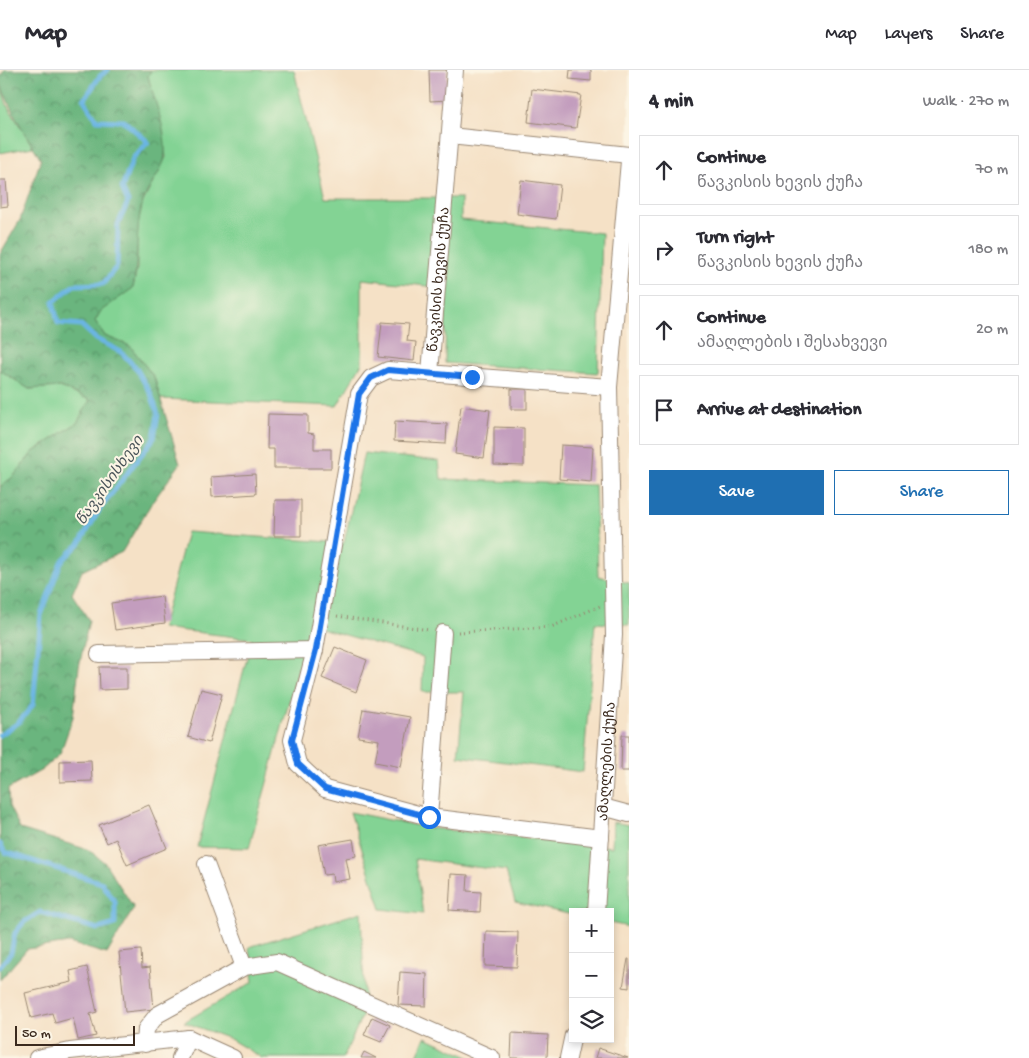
<!DOCTYPE html>
<meta charset="utf-8">
<style>
body{margin:0;font-family:"Gochi Hand","Noto Sans Georgian",sans-serif;background:#f7f7f7;color:#2b2b33}
.controls{position:absolute;right:15px;bottom:15px;display:grid;overflow:hidden;border-radius:0px;box-shadow:0 2px 8px #0003}
.controls button{width:45px;height:45px;display:grid;place-items:center;padding:0;border:0;border-bottom:1px solid #e1e1e2;background:#fff;color:#2b2b33;font:25px sans-serif}
.scale{position:absolute;left:15px;bottom:12px;width:120px;box-sizing:border-box;padding-left:5px;border:2px solid #3b2a1e;border-top:0;font-size:14px;line-height:18px;white-space:nowrap;color:#3b2a1e;-webkit-text-stroke:4px #fcf5e5;paint-order:stroke}
.stop{position:absolute;width:15px;height:15px;margin:-11px;border:4px solid #1a73e8;border-radius:50%;background:#fff}
.stop.end{background:#1a73e8;border-color:#fff;box-shadow:0 1px 5px #0008}
.list{margin:0;padding:0;list-style:none}
h2{display:flex;justify-content:space-between;align-items:center;height:65px;margin:0;padding:0 20px;font-size:21px}
h2 small{font-size:16px;font-weight:400;color:#7c7c81}
.list li{display:grid;grid-template-columns:32px 1fr auto;gap:15px;align-items:center;box-sizing:border-box;height:70px;margin:0 10px 10px;padding:0 10px;border:1px solid #e1e1e2;border-radius:0px}
.list b{display:block;font-size:19px;white-space:nowrap}
.list p{margin:0;font-size:16px;white-space:nowrap;color:#7c7c81}
.list em{font-size:16px;font-style:normal;color:#7c7c81}
.actions{display:flex;gap:10px;padding:15px 20px}
.actions a{flex:1;padding:11px 0;border:1px solid #1f6fb2;border-radius:0px;text-align:center;font-size:18px;color:#1f6fb2}
.actions .main{background:#1f6fb2;color:#fff}
.icon{flex:none;width:28px;height:28px;fill:none;stroke:currentColor;stroke-width:2;stroke-linecap:round;stroke-linejoin:round}
.map{position:relative;flex:none;width:629px;height:988px;overflow:hidden}
header{display:flex;align-items:center;gap:30px;box-sizing:border-box;height:70px;padding:0 25px;background:#fff;border-bottom:1px solid #e1e1e2}
header strong{font-size:24px}
nav{display:flex;gap:28px;margin-inline-start:auto;font-size:18px}
main{display:flex}
aside{flex:1;background:#fff}
.map>svg:first-child{display:block}
</style>
<header>
<strong>Map</strong>
<nav><a>Map</a><a>Layers</a><a>Share</a></nav>
</header>
<main>
<div class="map">
<svg width="629" height="988" viewBox="0 0 629 988">
<defs>
<pattern id="forest-crowns" width="20" height="18" patternUnits="userSpaceOnUse" patternTransform="scale(1.25)"><rect width="20" height="18" fill="#6ab57e"/><path d="M2 6a3 3 0 1 1 6 0M12 15a3 3 0 1 1 6 0" fill="none" stroke="#589367"/></pattern>
</defs>
<rect width="100%" height="100%" fill="#fcf5e5"/>
<filter id="ink" filterUnits="userSpaceOnUse"><feTurbulence type="fractalNoise" baseFrequency=".02" numOctaves="2"/><feDisplacementMap in="SourceGraphic" scale="10" xChannelSelector="R" yChannelSelector="G"/><feConvolveMatrix kernelMatrix="1 2 1 2 8 2 1 2 1" color-interpolation-filters="sRGB"/></filter>
<filter id="wash" filterUnits="userSpaceOnUse"><feTurbulence type="fractalNoise" baseFrequency=".0096" numOctaves="4" result="noise"/><feDisplacementMap in="SourceGraphic" scale="20" xChannelSelector="R" yChannelSelector="G"/><feGaussianBlur stdDeviation="1.12" result="paint"/><feColorMatrix in="noise" values="0 0 0 0 0 0 0 0 0 0 0 0 0 0 0 0 0 1.4 0 .05"/><feComposite in="paint" operator="in"/></filter>
<g filter="url(#wash)">
<rect width="100%" height="100%" fill="#f5e1c6"/>
<!-- green -->
<g fill="#83d394" stroke="#5f7e59">
<polygon points="151,0 294,0 325,128 461,128 461,150 602,163 598,303 445,293 446,218 362,209 362,293 337,336 161,329 154,307 130,276 105,266 95,251 100,241 133,218 137,198 137,157 143,132 166,87 148,6"/>
<polygon points="0,13 7,35 33,77 0,83"/>
<polygon points="0,300 29,319 60,317 90,330 77,353 33,382 14,406 0,417"/>
<polygon points="364,383 439,391 441,409 595,415 598,506 629,513 629,555 595,553 583,702 458,686 464,622 422,622 423,587 310,555 249,778 197,777 252,569 162,558 187,462 344,473"/>
<polygon points="350,742 429,758 612,777 613,752 629,755 629,857 610,853 610,842 573,842 573,845 515,832 506,801 415,789 423,844 381,839"/>
<polygon points="361,842 365,940 343,988 262,988 230,969 184,952 253,912 249,877"/>
<polygon points="425,967 471,988 416,988"/>
</g>
<!-- forest -->
<path fill="url(#forest-crowns)" stroke="#52704e" d="M5,0h146l-3,6c6,25 19,53 17,79 0,13 -19,34 -23,49 -7,27 -3,56 -9,84l-32,23 -6,10 10,15 25,10 24,31 26,87 -29,40 -29,48 -40,19 -10,23 17,26 -10,47 -6,50 -13,37 -18,16 -34,19 1,17 11,23 69,21 16,13 29,45 -27,46 -38,-11 -42,6 -27,31v-493l14,-11 19,-24 44,-29 13,-23 -30,-13 -31,2 -29,-19v-116l20,-34 21,-61c-10,-15 -41,-65 -41,-82 1,-3 3,-5 5,-7z"/>
<g fill="none" stroke-linecap="round" stroke-linejoin="round">
<!-- stream -->
<g stroke="#6ab5e3" stroke-width="5">
<polyline points="0,665 18,653 33,635 41,545 61,492 80,473 100,439 154,368 158,344 151,324 136,298 121,282 96,269 81,255 58,253 53,232 74,215 103,214 117,196 118,154 128,132 122,118 133,88 148,72 124,51 97,50 84,30 100,6 108,0"/>
<polyline points="0,774 5,782 102,813 115,832 115,854 98,859 40,842 24,852 15,863 11,883 0,896"/>
</g>
</g>
<g id="blocks">
<!-- building -->
<g fill="#c39dbe">
<polygon points="429,0 447,0 448,30 430,31"/>
<polygon points="570,0 591,0 591,11 569,9"/>
<polygon points="532,19 581,25 576,58 528,52"/>
<polygon points="0,110 6,110 8,136 0,137"/>
<polygon points="521,110 560,115 556,149 517,144"/>
<polygon points="382,252 409,254 407,271 416,272 414,291 378,287"/>
<rect x="511" y="319" width="16" height="20"/>
<polygon points="461,336 490,340 484,388 455,384"/>
<polygon points="268,344 308,345 308,363 314,364 314,379 331,379 331,398 274,398 274,379 267,379"/>
<polygon points="395,351 447,354 446,374 394,371"/>
<polygon points="494,357 524,358 524,396 494,395"/>
<polygon points="561,375 593,377 591,412 559,409"/>
<polygon points="255,404 256,424 212,427 211,407"/>
<polygon points="275,430 301,430 301,466 274,466"/>
<polygon points="162,526 165,553 115,560 111,533"/>
<polygon points="335,577 367,590 356,622 322,608"/>
<polygon points="99,597 127,597 127,619 100,620"/>
<polygon points="201,619 222,624 209,673 188,667"/>
<polygon points="363,639 410,647 401,697 375,692 379,670 358,667"/>
<polygon points="622,665 629,665 629,701 621,701"/>
<polygon points="91,690 92,711 60,712 60,691"/>
<polygon points="149,735 167,778 127,795 116,769 107,773 99,755"/>
<polygon points="353,769 356,786 346,788 350,809 333,812 332,804 324,805 318,775"/>
<polygon points="451,804 468,805 467,821 481,822 480,842 449,840"/>
<polygon points="486,861 518,862 517,897 485,896"/>
<polygon points="141,880 142,898 150,897 154,939 125,942 119,882"/>
<polygon points="628,889 629,889 629,918 623,917"/>
<polygon points="87,897 97,942 90,944 96,966 78,970 73,948 55,953 52,943 31,948 25,923 72,912 70,901"/>
<polygon points="400,902 427,904 426,936 398,935"/>
<polygon points="372,947 390,955 381,972 364,965"/>
<polygon points="512,963 548,965 547,988 511,988"/>
<polygon points="598,978 628,988 595,988"/>
<polygon points="364,982 376,988 361,988"/>
</g>
</g>
</g>
<g filter="url(#ink)">
<use href="#blocks" fill-opacity="0" stroke="#988672" stroke-width="1"/>
<g fill="none" stroke-linecap="round" stroke-linejoin="round">
<!-- minor casing -->
<g stroke="#988672" stroke-width="18">
<g id="minor">
<polyline points="450,66 629,85"/>
<path id="s1" d="M430,303l25,-303"/>
<polyline points="99,584 315,580"/>
<polyline points="603,737 629,744"/>
<polyline points="429,747 443,563"/>
<polyline points="601,768 429,747 325,719 298,694 292,670 315,580 359,324 371,308 388,300 609,317"/>
<polyline points="206,794 244,897"/>
<path id="s2" d="M596,842l18,-277 -5,-248 20,-226"/>
<polyline points="145,974 146,959 157,945 244,897 277,892 492,988"/>
<polyline points="37,988 70,981 189,968 233,988"/>
<polyline points="180,988 189,968"/>
<polyline points="568,988 573,965"/>
</g>
</g>
<!-- path -->
<g stroke="#988672" stroke-width="3" stroke-dasharray="1 4" stroke-linecap="butt">
<polyline points="337,546 429,560"/>
<polyline points="458,562 551,557 600,536"/>
</g>
<!-- minor -->
<use href="#minor" stroke="#fff" stroke-width="16"/>
</g>
</g>
<g fill="none" stroke-linecap="round" stroke-linejoin="round" filter="url(#ink)">
<!-- route -->
<polyline stroke="#1a73e8" stroke-width="6" points="429,747 325,719 298,694 292,670 316,580 359,324 371,308 388,300 472,307"/>
</g>
<g text-anchor="middle" stroke-width="4" stroke-linejoin="round" paint-order="stroke">
<!-- street labels -->
<g font-size="14" fill="#3b2a1e" stroke="#fcf5e5">
<text dy="5" stroke="none"><textPath href="#s1" startOffset="94">წავკისის ხევის ქუჩა</textPath></text>
<text dy="5" stroke="none"><textPath href="#s2" startOffset="151">ამაღლების ქუჩა</textPath></text>
</g>
<!-- water labels -->
<g font-size="15" font-style="italic" fill="#495459" stroke="#fcf5e5">
<text transform="translate(109 410) rotate(-55)" y="5">წავკისისხევი</text>
</g>
</g>
</svg>
<div class="controls">
<button>+</button>
<button>−</button>
<button><svg class="icon" aria-label="layers" viewBox="0 0 24 24"><path d="M12 4l9 5-9 5-9-5zM3 14l9 5 9-5"/></svg></button>
</div>
<div class="scale">50 m</div>
<div class="stop" style="left:429px;top:747px"></div>
<div class="stop end" style="left:472px;top:307px"></div>
</div>
<aside>
<h2>4 min<small>Walk · 270 m</small></h2>
<ul class="list">
<li><svg class="icon" aria-label="ahead" viewBox="0 0 24 24"><path d="M12 20V5M6 11l6-6 6 6"/></svg><div><b>Continue</b><p>წავკისის ხევის ქუჩა</p></div><em>70 m</em></li>
<li><svg class="icon" aria-label="right" viewBox="0 0 24 24"><path d="M7 20v-9h11M14 6l5 5-5 5"/></svg><div><b>Turn right</b><p>წავკისის ხევის ქუჩა</p></div><em>180 m</em></li>
<li><svg class="icon" aria-label="ahead" viewBox="0 0 24 24"><path d="M12 20V5M6 11l6-6 6 6"/></svg><div><b>Continue</b><p>ამაღლების I შესახვევი</p></div><em>20 m</em></li>
<li><svg class="icon" aria-label="arrive" viewBox="0 0 24 24"><path d="M6 21V4h12l-3 4 3 4H6"/></svg><div><b>Arrive at destination</b></div></li>
</ul>
<div class="actions"><a class="main">Save</a><a>Share</a></div>
</aside>
</main>
